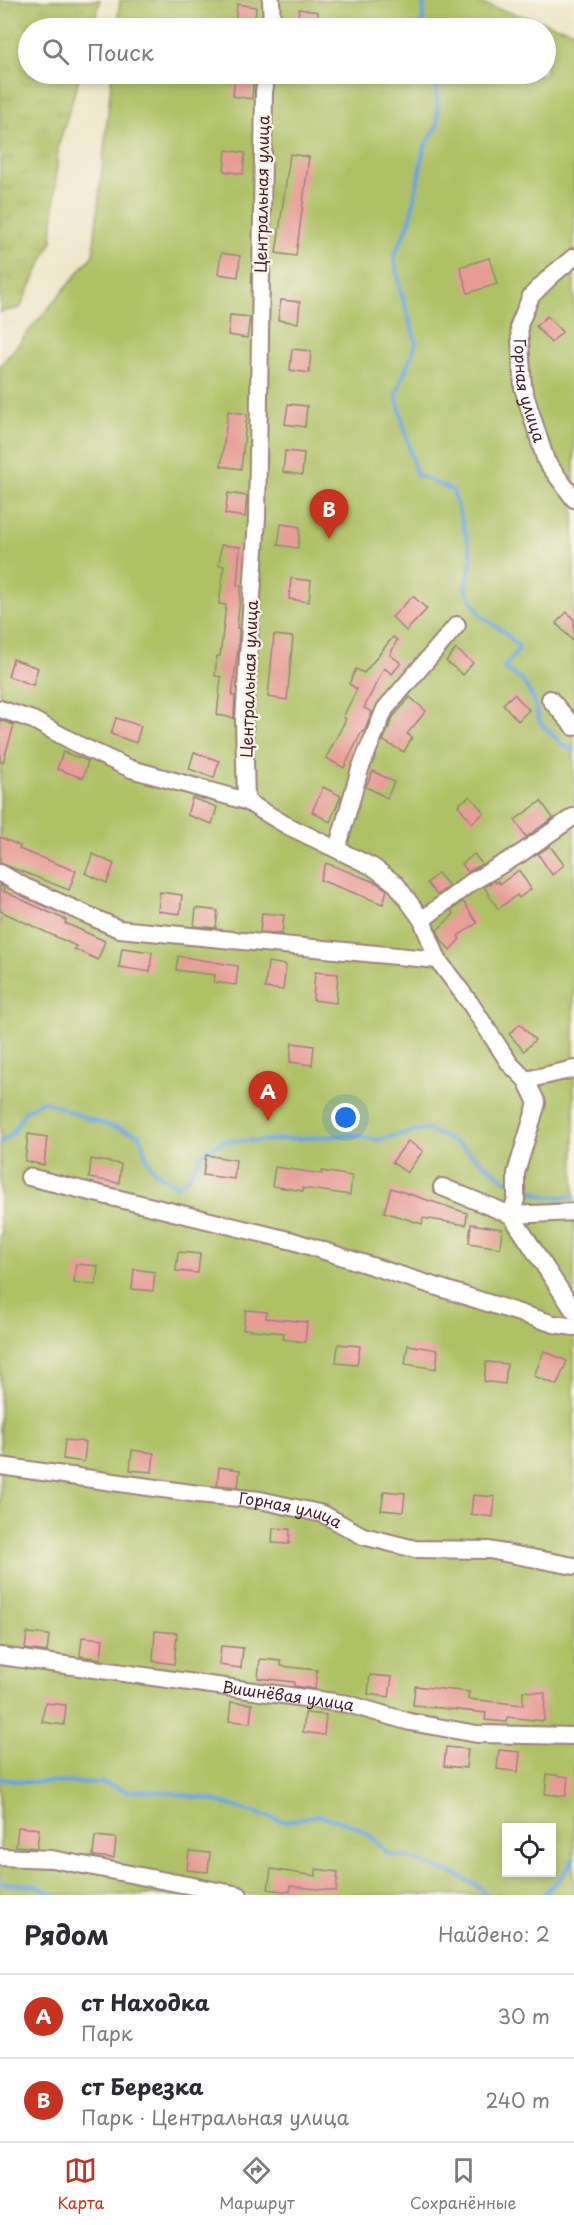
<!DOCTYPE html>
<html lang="ru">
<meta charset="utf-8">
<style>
body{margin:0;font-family:"Playpen Sans",sans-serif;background:#f2f2f3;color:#2b2b33}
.controls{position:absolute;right:18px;bottom:18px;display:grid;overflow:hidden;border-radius:0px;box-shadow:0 3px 9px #0003}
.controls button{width:54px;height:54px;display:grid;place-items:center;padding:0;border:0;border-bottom:2px solid #e1e1e2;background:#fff;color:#2b2b33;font:30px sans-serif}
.you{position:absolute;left:346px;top:1118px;width:21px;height:21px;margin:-15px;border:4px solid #fff;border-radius:50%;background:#1a73e8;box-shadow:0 0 0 9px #1a73e833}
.badge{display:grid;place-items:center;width:39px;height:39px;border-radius:50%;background:#c8321e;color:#fff;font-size:20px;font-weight:700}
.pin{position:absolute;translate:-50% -50px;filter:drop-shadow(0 2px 3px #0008)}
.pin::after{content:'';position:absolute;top:32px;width:21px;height:18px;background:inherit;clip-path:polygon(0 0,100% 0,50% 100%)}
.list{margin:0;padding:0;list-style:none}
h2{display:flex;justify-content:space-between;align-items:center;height:78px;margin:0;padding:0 24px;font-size:26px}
h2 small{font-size:20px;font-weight:400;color:#7c7c81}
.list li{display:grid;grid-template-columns:39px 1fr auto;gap:18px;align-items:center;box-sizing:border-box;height:84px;padding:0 24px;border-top:2px solid #e1e1e2}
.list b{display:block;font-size:22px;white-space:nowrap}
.list p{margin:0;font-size:20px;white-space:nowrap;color:#7c7c81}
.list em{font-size:20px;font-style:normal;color:#7c7c81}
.icon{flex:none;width:33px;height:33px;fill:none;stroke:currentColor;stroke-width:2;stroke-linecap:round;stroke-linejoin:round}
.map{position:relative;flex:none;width:574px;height:1895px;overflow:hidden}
.search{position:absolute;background:#fff;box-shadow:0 3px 9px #0003;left:18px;right:18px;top:18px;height:66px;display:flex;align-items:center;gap:15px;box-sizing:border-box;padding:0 21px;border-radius:33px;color:#7c7c81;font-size:22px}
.sheet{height:246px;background:#fff}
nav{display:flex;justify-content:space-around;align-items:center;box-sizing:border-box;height:84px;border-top:2px solid #e1e1e2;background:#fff;font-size:16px;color:#7c7c81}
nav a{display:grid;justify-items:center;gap:3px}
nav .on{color:#c8321e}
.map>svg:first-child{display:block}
</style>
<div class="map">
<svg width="574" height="1895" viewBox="0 0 574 1895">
<defs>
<pattern id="grass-tufts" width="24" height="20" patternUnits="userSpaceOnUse" patternTransform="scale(1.5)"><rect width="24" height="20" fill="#aec165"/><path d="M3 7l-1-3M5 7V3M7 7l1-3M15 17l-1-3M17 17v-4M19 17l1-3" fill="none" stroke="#97a558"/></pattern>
</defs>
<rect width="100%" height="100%" fill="#f7f3e8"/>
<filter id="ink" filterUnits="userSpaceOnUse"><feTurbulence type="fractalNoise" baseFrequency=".0167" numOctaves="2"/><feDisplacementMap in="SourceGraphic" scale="12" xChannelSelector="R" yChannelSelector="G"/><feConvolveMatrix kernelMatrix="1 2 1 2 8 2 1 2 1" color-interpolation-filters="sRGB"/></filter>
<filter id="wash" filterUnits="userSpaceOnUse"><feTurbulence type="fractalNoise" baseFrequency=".008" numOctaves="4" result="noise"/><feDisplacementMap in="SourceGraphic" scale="24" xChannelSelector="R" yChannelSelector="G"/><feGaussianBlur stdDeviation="1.35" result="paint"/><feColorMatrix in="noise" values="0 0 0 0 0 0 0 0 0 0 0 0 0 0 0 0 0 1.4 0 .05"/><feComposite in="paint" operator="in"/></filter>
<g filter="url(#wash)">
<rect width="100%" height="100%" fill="#eee5c8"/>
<!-- grass -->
<polygon fill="url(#grass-tufts)" stroke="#7c7048" stroke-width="1.5" points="0,0 100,0 93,28 28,28 28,74 80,74 58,148 52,241 20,308 0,312"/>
<!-- garden -->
<path fill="#aec165" stroke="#7c7048" stroke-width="1.5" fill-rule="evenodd" d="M120,0h347l107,31v1864h-574v-661h3l-3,-7v-861l93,-111 19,-181h434v-46h-429zM506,1828h46v44h-46z"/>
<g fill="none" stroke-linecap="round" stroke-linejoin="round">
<!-- stream -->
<g stroke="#6aa4da" stroke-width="4.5">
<polyline points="422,28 424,0"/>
<polyline points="436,74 438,124 424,148 410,221 394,256 400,288 416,343 396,395 416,474 453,491 472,557 465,588 480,615 503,631 520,648 503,668 522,680 533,698 540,723 562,744 574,751"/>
<path d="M0,1143l13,-10 12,-22 18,-10 45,18 52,16c8,30 9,36 37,51l12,-9 13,-24 22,-12h33l96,-6 24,5 49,-11 32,15 49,37"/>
<path d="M530,1190c14,8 28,8 44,6"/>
<polyline points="0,1779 23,1782 102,1783 127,1791 165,1792 209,1799 286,1822 318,1815 355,1826 369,1835 390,1855 408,1857 453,1874 475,1884 488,1895"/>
<polyline points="0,1883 33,1885 55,1895"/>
<polyline points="542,1895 561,1878 574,1858"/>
</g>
</g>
<g id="blocks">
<!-- building -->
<g fill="#e89b97">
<polygon points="237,4 256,7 254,28 235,25"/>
<polygon points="299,9 318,12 316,28 297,28"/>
<polygon points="235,75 254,78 252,99 233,96"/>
<polygon points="226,150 245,153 243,174 224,171"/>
<polygon points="290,154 309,157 296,256 276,253"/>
<polygon points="221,253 240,256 238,277 218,274"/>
<polygon points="489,258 497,284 468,293 460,267"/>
<polygon points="281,300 300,302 298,323 278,320"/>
<polygon points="230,315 250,317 247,338 228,335"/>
<polygon points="547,316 562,332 551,343 536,326"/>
<polygon points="292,349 311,351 309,373 290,370"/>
<polygon points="288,404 307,406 305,427 285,424"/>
<polygon points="228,411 247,414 241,469 221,466"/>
<polygon points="285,451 304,453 302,475 283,472"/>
<polygon points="228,493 247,496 245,517 225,514"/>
<polygon points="281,524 300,527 298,548 278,545"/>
<polygon points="221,545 240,547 237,585 241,585 237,628 239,628 238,649 232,696 235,696 234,718 217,715 221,677 215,676 217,656 220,656 226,605 219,604 224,566 219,565"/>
<polygon points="291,578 311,581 309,602 289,599"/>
<polygon points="413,596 427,609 406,631 392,617"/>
<polygon points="567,612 574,620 574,642 556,623"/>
<polygon points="274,635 293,637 287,700 268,697"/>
<polygon points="393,637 397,640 390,655 401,663 392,674 384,668 364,708 372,712 364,732 362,731 344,768 326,758 346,719 343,717 357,689 349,684 356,669 364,673"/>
<polygon points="456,649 473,663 463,675 446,661"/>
<polygon points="13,659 38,668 33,685 8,676"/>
<polygon points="514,694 529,710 518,721 503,704"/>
<polygon points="410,697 426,711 407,734 412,737 404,752 383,741 393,717"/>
<polygon points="116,718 141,726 136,743 111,734"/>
<polygon points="0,720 14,725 3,762 0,762"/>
<polygon points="63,752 88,761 83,778 57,769"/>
<polygon points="194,752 219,761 214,778 189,769"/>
<polygon points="373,771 394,782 387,798 366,787"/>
<polygon points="323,787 341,796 330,822 312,812"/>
<polygon points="470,796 484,813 472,823 458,805"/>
<polygon points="192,798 217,807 212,824 187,815"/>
<polygon points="541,801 553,818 526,837 515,820"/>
<polygon points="0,837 20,846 19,849 76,871 69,890 0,863"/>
<polygon points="550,846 564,865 552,875 538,854"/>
<polygon points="93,854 114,864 107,883 85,873"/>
<polygon points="474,854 482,864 468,872 462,864"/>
<polygon points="326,863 377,883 387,890 383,904 320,880"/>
<polygon points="519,870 531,889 519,898 517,895 498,909 484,887 494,881 496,883 498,881 500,884"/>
<polygon points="438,873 449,886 437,895 427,883"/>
<polygon points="0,885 4,888 3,891 66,920 65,923 105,941 98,960 74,949 76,946 0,911"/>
<polygon points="160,892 182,895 180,914 158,911"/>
<polygon points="463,901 477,923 458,936 460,939 450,950 442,941 437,930 454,914 451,911"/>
<polygon points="196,908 218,911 216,928 194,926"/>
<polygon points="262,913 284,915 282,934 260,932"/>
<polygon points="122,948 152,952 150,972 119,967"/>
<polygon points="178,956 238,966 236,985 214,982 215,975 176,970"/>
<polygon points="268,962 286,965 283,990 265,988"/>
<polygon points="315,972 338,974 336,1003 313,1000"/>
<polygon points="520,1024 535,1040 524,1051 509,1034"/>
<polygon points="292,1043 314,1046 312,1065 290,1062"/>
<polygon points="28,1134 47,1137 44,1165 25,1161"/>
<polygon points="408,1141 423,1151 407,1173 392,1162"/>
<polygon points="206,1155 236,1160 234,1179 203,1175"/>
<polygon points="91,1159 121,1164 119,1183 89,1178"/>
<polygon points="275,1167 322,1174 322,1171 352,1176 350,1195 303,1188 303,1191 272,1186"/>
<polygon points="391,1188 467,1213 466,1225 423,1218 422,1224 384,1212"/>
<polygon points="471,1224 502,1229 500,1248 469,1243"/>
<polygon points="178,1252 200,1254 198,1273 176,1271"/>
<polygon points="76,1264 98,1266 96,1285 74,1283"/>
<polygon points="134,1269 155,1272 153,1291 132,1289"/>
<polygon points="246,1310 267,1312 266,1318 307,1322 305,1342 283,1339 284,1333 243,1329"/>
<polygon points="338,1344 360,1346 357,1365 336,1363"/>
<polygon points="408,1345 438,1350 436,1369 405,1364"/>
<polygon points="544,1351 567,1361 557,1385 534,1376"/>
<polygon points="486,1362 507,1364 505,1384 484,1381"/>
<polygon points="65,1440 86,1442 84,1462 63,1459"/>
<polygon points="132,1450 154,1453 152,1472 130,1470"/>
<polygon points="219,1467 240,1470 238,1487 217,1485"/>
<polygon points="384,1491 405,1493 403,1512 381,1510"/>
<polygon points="473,1495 495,1497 493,1517 471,1514"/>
<polygon points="273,1528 290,1529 289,1544 272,1543"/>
<polygon points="155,1631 177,1633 174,1664 153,1661"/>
<polygon points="27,1633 49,1635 47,1652 25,1649"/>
<polygon points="82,1637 103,1639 101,1659 80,1656"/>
<polygon points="221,1646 243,1648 241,1668 219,1665"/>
<polygon points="260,1659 281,1661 281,1666 317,1670 315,1689 294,1686 294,1682 258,1678"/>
<polygon points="370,1675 392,1677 389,1697 368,1694"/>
<polygon points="415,1686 469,1692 468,1699 523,1705 523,1691 545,1693 544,1721 507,1717 506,1722 485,1720 486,1713 413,1705"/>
<polygon points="231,1702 252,1704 250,1723 229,1721"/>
<polygon points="45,1703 66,1705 64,1725 42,1722"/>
<polygon points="305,1713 326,1715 324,1735 303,1732"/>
<polygon points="446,1747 468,1749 466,1768 444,1766"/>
<polygon points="499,1750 520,1752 518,1772 497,1769"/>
<polygon points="547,1774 568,1777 566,1796 545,1794"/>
<polygon points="18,1827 39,1829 37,1848 16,1846"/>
<polygon points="95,1836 116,1838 114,1858 93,1856"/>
<polygon points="189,1851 210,1853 208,1872 187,1870"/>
<polygon points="271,1869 316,1876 316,1869 338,1872 336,1891 290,1886 290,1892 268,1889"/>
</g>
</g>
</g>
<g filter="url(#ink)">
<use href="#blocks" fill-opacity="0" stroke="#9c827a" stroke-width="1.5"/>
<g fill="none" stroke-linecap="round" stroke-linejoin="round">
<!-- minor casing -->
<g stroke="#9c827a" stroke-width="20">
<g id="minor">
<polyline points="271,0 272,28"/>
<polyline points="267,74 264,92 257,518 244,720 246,801 286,825 373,867 396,884 422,920 438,960 470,1003 510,1064 526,1080 537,1103 516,1173 516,1199 511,1215"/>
<path id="s1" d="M574,257l-23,19 -20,20 -12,29 4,63 23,73 28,38"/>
<polyline points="550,699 574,727"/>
<polyline points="0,709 33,720 81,746 131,769 246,801"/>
<polyline points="337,849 360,769 385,709 457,625"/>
<polyline points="0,873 25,887 119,929 438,960"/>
<polyline points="422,920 470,883 520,854 573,817"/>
<polyline points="526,1080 574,1069"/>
<polyline points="29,1177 293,1241 554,1324 574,1327"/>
<polyline points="442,1187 511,1215 574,1212"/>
<polyline points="511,1215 574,1311"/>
<path id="s2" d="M0,1466l198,28 62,6 63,14 40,22 52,13 74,1 85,16"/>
<path id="s3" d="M0,1656l348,48 62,18 67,12 97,2"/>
<polyline points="0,1857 52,1859 239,1895"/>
</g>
</g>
<!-- minor -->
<use href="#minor" stroke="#fff" stroke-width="16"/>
</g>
</g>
<g text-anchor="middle" stroke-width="5" stroke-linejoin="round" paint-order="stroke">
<!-- street labels -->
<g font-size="16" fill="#4a1f2b" stroke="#f7f3e8">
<text transform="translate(262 194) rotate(-89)" y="6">Центральная улица</text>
<text dy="6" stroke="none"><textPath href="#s1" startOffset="156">Горная улица</textPath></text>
<text transform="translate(249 679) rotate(-88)" y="6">Центральная улица</text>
<text dy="6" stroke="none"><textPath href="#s2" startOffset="294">Горная улица</textPath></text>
<text dy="6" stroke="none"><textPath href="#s3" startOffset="291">Вишнёвая улица</textPath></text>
</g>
</g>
</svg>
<div class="controls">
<button><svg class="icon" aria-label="locate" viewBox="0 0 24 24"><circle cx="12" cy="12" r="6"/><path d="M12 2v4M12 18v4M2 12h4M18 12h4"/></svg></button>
</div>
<div class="you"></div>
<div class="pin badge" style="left:268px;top:1121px">A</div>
<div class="pin badge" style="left:329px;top:539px">B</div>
<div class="search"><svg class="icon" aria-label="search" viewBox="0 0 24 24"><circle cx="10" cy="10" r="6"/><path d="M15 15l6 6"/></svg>Поиск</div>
</div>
<section class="sheet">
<h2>Рядом<small>Найдено: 2</small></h2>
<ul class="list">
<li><span class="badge">A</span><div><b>ст Находка</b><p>Парк</p></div><em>30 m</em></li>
<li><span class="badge">B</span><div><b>ст Березка</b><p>Парк · Центральная улица</p></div><em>240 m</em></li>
</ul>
</section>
<nav>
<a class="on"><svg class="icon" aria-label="map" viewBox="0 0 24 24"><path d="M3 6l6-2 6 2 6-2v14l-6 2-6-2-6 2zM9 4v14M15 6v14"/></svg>Карта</a>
<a><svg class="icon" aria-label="directions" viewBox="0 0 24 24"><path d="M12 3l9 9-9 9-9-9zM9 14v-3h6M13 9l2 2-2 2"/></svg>Маршрут</a>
<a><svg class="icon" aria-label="saved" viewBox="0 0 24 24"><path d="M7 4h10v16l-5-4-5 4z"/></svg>Сохранённые</a>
</nav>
